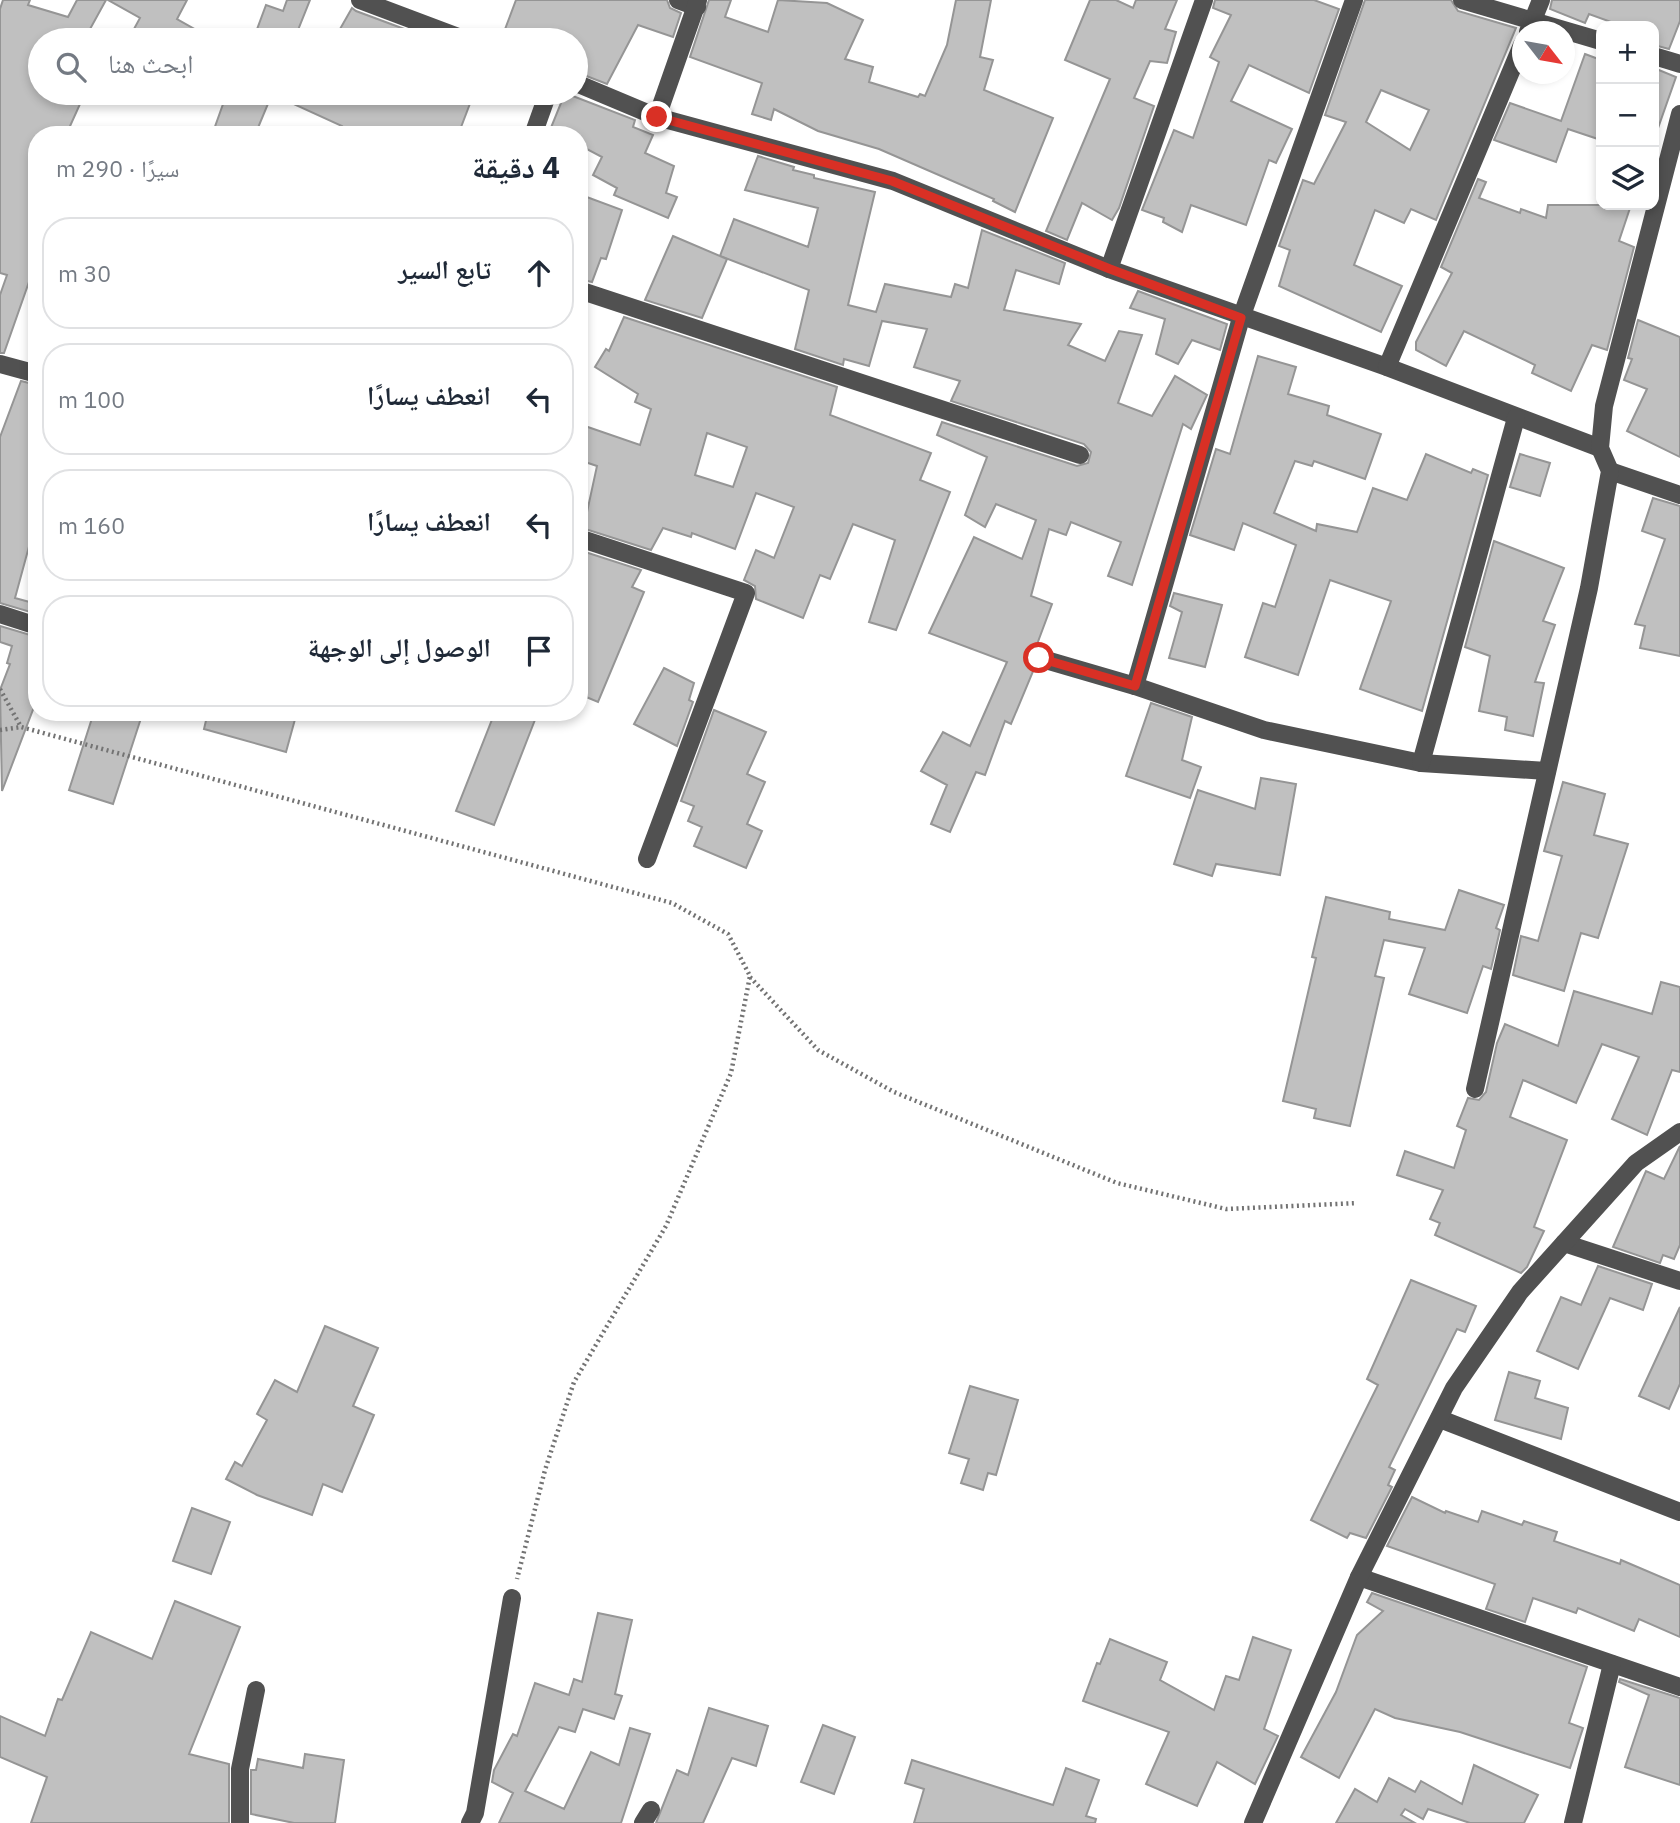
<!DOCTYPE html>
<html lang="ar">
<meta charset="utf-8">
<style>
body{margin:0;font-family:"IBM Plex Sans","Noto Naskh Arabic",sans-serif;background:#f2f2f3;color:#1f2937;direction:rtl}
.controls{position:absolute;right:21px;top:21px;display:grid;overflow:hidden;border-radius:14px;box-shadow:0 4px 10px #0003}
.controls button{width:63px;height:63px;display:grid;place-items:center;padding:0;border:0;border-bottom:2px solid #e0e1e3;background:#fff;color:#1f2937;font:35px sans-serif}
.compass{position:absolute;left:1512px;top:21px;width:63px;height:63px;border-radius:50%;background:#fff;box-shadow:0 4px 10px #0003;rotate:121deg}
.stop{position:absolute;width:21px;height:21px;margin:-16px;border:5px solid #d93025;border-radius:50%;background:#fff}
.stop.end{background:#d93025;border-color:#fff;box-shadow:0 2px 7px #0008}
.list{margin:0;padding:0;list-style:none}
h2{display:flex;justify-content:space-between;align-items:center;height:91px;margin:0;padding:0 28px;font-size:30px}
h2 small{font-size:23px;font-weight:400;color:#747a83}
.list li{display:grid;grid-template-columns:46px 1fr auto;gap:21px;align-items:center;box-sizing:border-box;height:112px;margin:0 14px 14px;padding:0 14px;border:2px solid #e0e1e3;border-radius:28px}
.list b{display:block;font-size:26px;white-space:nowrap}
.list em{font-size:23px;font-style:normal;color:#747a83}
.icon{flex:none;width:38px;height:38px;fill:none;stroke:currentColor;stroke-width:2;stroke-linecap:round;stroke-linejoin:round}
.map{position:relative;flex:none;width:1680px;height:1823px;overflow:hidden;direction:ltr}
.search{position:absolute;background:#fff;box-shadow:0 4px 10px #0003;left:28px;top:28px;width:560px;height:77px;display:flex;align-items:center;gap:18px;box-sizing:border-box;padding:0 24px;border-radius:38px;color:#747a83;font-size:26px}
.panel{position:absolute;background:#fff;box-shadow:0 4px 10px #0003;left:28px;top:126px;width:560px;height:595px;border-radius:28px;direction:rtl}
.map>svg:first-child{display:block}
</style>
<div class="map">
<svg width="1680" height="1823" viewBox="0 0 1680 1823">
<rect width="100%" height="100%" fill="#fff"/>
<!-- building -->
<g fill="#c0c0c0" stroke="#959595" stroke-width="2" fill-rule="evenodd">
<polygon points="3,0 30,0 28,5 68,17 77,0 106,0 84,40 40,40 40,93 85,93 66,135 37,135 37,259 4,353 0,353 0,295 7,275 0,273 0,9"/>
<polygon points="108,0 187,0 177,19 214,40 128,40 140,18"/>
<polygon points="287,0 310,0 294,40 253,40 266,5 283,11"/>
<polygon points="516,0 667,0 670,8 681,13 673,37 638,25 607,84 576,72 576,40 525,40 504,32"/>
<polygon points="709,0 731,0 725,17 768,32 778,0 827,3 863,20 845,59 873,67 869,82 918,97 920,94 925,96 947,45 956,0 991,0 980,57 993,60 984,90 1053,118 1015,212 993,201 994,199 879,149 818,131 774,109 771,120 752,114 762,83 690,57"/>
<polygon points="1090,0 1116,0 1133,8 1136,0 1177,0 1165,29 1176,32 1167,63 1150,61 1134,98 1154,106 1119,208 1112,220 1082,203 1067,240 1046,231 1110,79 1065,60"/>
<polygon points="1215,0 1314,0 1339,9 1309,93 1249,65 1231,101 1292,129 1276,163 1269,160 1246,225 1191,205 1182,232 1163,222 1164,218 1142,210 1174,130 1193,138 1219,62 1210,57 1231,15 1213,8"/>
<path d="M1365,0h86l7,11 58,17 -80,192 -25,-11 -7,14 -29,-13 -21,55 48,21 -21,46 -102,-46 11,-36 -11,-4 24,-66 11,4 32,-62 -21,-7zM1381,90l48,20 -19,40 -44,-28z"/>
<polygon points="1552,0 1680,0 1680,21 1669,49 1654,45 1654,26 1622,26 1589,14 1585,23 1550,9"/>
<polygon points="352,8 356,11 434,40 362,40 340,29"/>
<polygon points="1585,54 1601,60 1601,140 1568,129 1556,162 1494,140 1510,103 1561,121"/>
<polygon points="1654,68 1676,77 1657,131 1654,130"/>
<polygon points="227,93 422,93 446,101 449,93 474,93 458,135 340,135 342,126 272,94 255,135 212,135"/>
<polygon points="565,93 635,120 633,127 653,135 645,153 674,166 666,193 677,197 668,218 614,195 617,188 593,175 602,157 579,145 579,135 548,135"/>
<polygon points="758,156 794,167 793,170 814,175 814,178 875,192 848,305 876,312 885,284 951,297 955,284 968,288 982,230 1065,263 1059,284 1016,270 1004,310 1081,324 1068,345 1105,361 1119,331 1142,335 1118,403 1152,416 1175,376 1207,395 1191,429 1183,424 1132,585 1108,576 1121,542 1071,522 1066,535 1049,529 1031,596 1052,604 1036,647 1028,655 1029,666 1034,669 1011,724 1005,721 985,775 976,772 950,832 931,824 947,785 921,771 943,732 970,746 1007,662 929,633 974,537 1022,559 1036,520 996,504 985,527 965,515 987,457 937,435 942,422 1077,466 1088,463 1091,452 1084,444 951,401 960,381 914,367 927,329 882,321 869,366 844,359 843,365 795,349 809,290 720,256 734,219 808,247 818,208 745,190"/>
<polygon points="1478,179 1486,182 1479,198 1520,213 1521,209 1546,218 1548,205 1631,205 1619,241 1634,247 1607,350 1592,345 1571,391 1532,373 1535,365 1464,331 1446,366 1416,350 1416,342 1452,273 1441,267"/>
<polygon points="584,196 622,210 606,259 601,258 592,282 579,279 579,210"/>
<polygon points="673,236 727,259 702,318 645,300"/>
<polygon points="1138,291 1227,324 1220,350 1192,340 1178,364 1156,354 1165,319 1130,308"/>
<path d="M624,317l213,70 -7,28 101,38 -11,27 30,12 -54,138 -27,-8 26,-82 -42,-16 -23,55 -10,-4 -17,43 -47,-19 -1,-13 -11,-6 12,-30 18,8 20,-51 -38,-14 -21,56 -43,-16 -1,4 -28,-9 -12,22 -72,-23 5,-1 13,-60 -18,-6v-36l61,21 11,-36 -16,-7 3,-8 -43,-27 11,-18 3,2zM707,433l40,14 -14,40 -38,-12z"/>
<polygon points="1638,320 1680,337 1680,457 1627,431 1647,389 1624,380 1632,359 1628,358"/>
<polygon points="1258,356 1296,367 1288,394 1329,406 1327,415 1381,434 1365,479 1314,461 1312,466 1295,461 1274,513 1316,531 1317,524 1357,532 1373,488 1407,500 1426,454 1471,473 1473,469 1488,475 1422,711 1360,689 1391,601 1330,580 1298,675 1245,657 1263,603 1275,607 1296,545 1243,523 1234,550 1190,535 1216,449 1230,454"/>
<polygon points="21,381 37,385 37,517 15,598 37,604 37,614 0,603 0,437"/>
<polygon points="1520,454 1550,463 1540,496 1510,487"/>
<polygon points="1653,498 1680,506 1680,656 1640,648 1645,626 1635,624 1665,539 1642,531"/>
<polygon points="1494,541 1564,568 1543,621 1555,625 1535,682 1544,683 1533,736 1505,730 1507,717 1479,711 1490,656 1465,647"/>
<polygon points="579,550 641,570 632,587 644,592 598,702 579,694"/>
<polygon points="1174,593 1222,605 1205,667 1169,658 1182,612 1170,606"/>
<polygon points="0,626 37,637 37,699 2,791 0,690 10,664 7,663 12,646 0,642"/>
<polygon points="664,668 694,683 689,700 693,702 677,746 634,724"/>
<polygon points="1151,703 1192,717 1182,760 1201,767 1190,798 1126,776"/>
<polygon points="714,710 766,732 747,774 765,782 747,824 762,831 746,868 694,846 702,827 688,821 694,806 681,801"/>
<polygon points="94,712 143,712 113,804 69,790"/>
<polygon points="208,712 297,712 286,752 204,729"/>
<polygon points="495,712 538,712 494,825 456,811"/>
<polygon points="1261,778 1296,784 1280,875 1216,864 1212,876 1174,864 1198,790 1255,809"/>
<polygon points="1563,782 1605,794 1594,835 1628,844 1598,938 1581,933 1564,991 1513,975 1521,936 1538,941 1562,856 1544,851"/>
<polygon points="1459,890 1504,905 1496,928 1500,930 1491,969 1483,966 1467,1013 1409,994 1425,948 1384,940 1375,976 1384,978 1350,1126 1314,1118 1316,1109 1283,1101 1316,958 1312,957 1326,897 1390,912 1389,919 1445,930"/>
<polygon points="1661,982 1680,987 1680,1072 1672,1070 1647,1135 1612,1119 1639,1057 1602,1044 1576,1103 1523,1080 1510,1117 1567,1140 1534,1227 1544,1231 1527,1267 1521,1273 1435,1235 1440,1223 1430,1219 1443,1190 1397,1175 1405,1151 1454,1168 1466,1130 1457,1126 1468,1098 1479,1100 1486,1092 1497,1043 1505,1024 1558,1046 1574,991 1652,1014"/>
<polygon points="1680,1146 1680,1245 1674,1259 1663,1255 1660,1263 1613,1247 1646,1171 1664,1179"/>
<polygon points="1598,1266 1652,1284 1643,1310 1610,1298 1578,1369 1537,1351 1561,1297 1581,1305"/>
<polygon points="1411,1280 1476,1306 1465,1332 1457,1329 1389,1467 1395,1470 1388,1485 1392,1487 1366,1538 1350,1533 1347,1538 1311,1520 1378,1385 1367,1379"/>
<polygon points="1680,1307 1680,1384 1669,1409 1639,1396"/>
<polygon points="325,1326 378,1348 353,1406 374,1415 342,1492 323,1484 312,1515 257,1495 226,1479 235,1462 242,1466 267,1420 257,1414 275,1380 297,1392"/>
<polygon points="1509,1372 1540,1381 1535,1398 1568,1408 1561,1439 1495,1420"/>
<polygon points="970,1386 1018,1400 996,1475 988,1473 983,1490 961,1483 969,1459 949,1453"/>
<polygon points="1412,1497 1445,1513 1446,1511 1478,1522 1482,1511 1522,1525 1524,1521 1557,1532 1554,1541 1620,1564 1621,1560 1680,1585 1680,1637 1639,1619 1634,1631 1578,1608 1576,1613 1533,1598 1525,1622 1486,1609 1495,1584 1387,1546"/>
<polygon points="192,1508 230,1522 211,1574 173,1561"/>
<polygon points="1372,1593 1587,1667 1569,1723 1583,1728 1570,1768 1460,1732 1395,1718 1375,1709 1339,1778 1301,1757 1336,1692 1357,1635 1383,1611 1367,1602"/>
<polygon points="175,1601 240,1627 189,1754 229,1764 229,1823 31,1823 47,1777 0,1757 0,1716 45,1736 58,1699 62,1700 91,1632 152,1659"/>
<polygon points="598,1613 632,1620 615,1694 622,1696 614,1719 583,1709 575,1732 559,1727 525,1791 564,1809 591,1752 619,1765 630,1728 650,1734 621,1823 499,1823 513,1793 492,1782 494,1770 513,1734 517,1736 535,1683 569,1695 574,1679 582,1682"/>
<polygon points="1253,1637 1291,1650 1264,1729 1278,1736 1255,1784 1217,1762 1197,1806 1146,1784 1169,1732 1083,1701 1097,1663 1100,1664 1110,1639 1167,1662 1160,1680 1214,1710 1226,1676 1239,1680"/>
<polygon points="1620,1679 1680,1698 1680,1785 1625,1767 1649,1695 1619,1682"/>
<polygon points="709,1708 768,1726 756,1766 732,1758 703,1823 656,1823 677,1770 688,1775"/>
<polygon points="823,1725 855,1737 834,1794 801,1782"/>
<polygon points="305,1754 344,1760 335,1823 294,1823 251,1814 251,1770 256,1770 258,1759 303,1768"/>
<polygon points="912,1760 1053,1805 1066,1768 1099,1780 1086,1816 1096,1819 1095,1823 914,1823 924,1789 905,1783"/>
<polygon points="1474,1765 1538,1795 1524,1823 1470,1823 1428,1809 1423,1819 1405,1809 1401,1815 1415,1823 1336,1823 1355,1789 1377,1802 1389,1778 1415,1792 1421,1781 1462,1804"/>
</g>
<g fill="none" stroke-linecap="round" stroke-linejoin="round">
<!-- path -->
<g stroke="#737373" stroke-width="4.5" stroke-dasharray="2 3.5" stroke-linecap="butt">
<polyline points="0,689 21,727 672,903 728,934 750,976 731,1073 666,1226 574,1382 545,1470 517,1579"/>
<polyline points="0,730 21,727"/>
<polyline points="750,977 818,1050 894,1092 1117,1183 1226,1209 1357,1203"/>
</g>
<!-- minor -->
<g stroke="#515151" stroke-width="18">
<polyline points="360,0 466,40"/>
<polyline points="678,0 697,7"/>
<polyline points="1462,0 1601,41"/>
<polyline points="1528,32 1541,0"/>
<polyline points="1654,56 1680,64"/>
<polyline points="576,83 657,117 893,181 1109,269 1387,367 1600,448"/>
<polyline points="657,117 698,0"/>
<polyline points="533,135 548,93"/>
<polyline points="1109,269 1204,0"/>
<polyline points="579,290 1080,455"/>
<polyline points="0,364 37,374"/>
<polyline points="1387,367 1522,45"/>
<polyline points="1610,471 1680,495"/>
<polyline points="579,538 746,593 647,859"/>
<polyline points="0,614 37,626"/>
<polyline points="1039,658 1135,686 1264,730 1421,763 1547,771"/>
<polyline points="1135,686 1241,318 1354,0"/>
<polyline points="1421,763 1516,418"/>
<polyline points="1475,1089 1589,588 1610,471 1600,448 1604,406 1680,114"/>
<polyline points="1564,1243 1680,1281"/>
<polyline points="1440,1419 1680,1512"/>
<polyline points="1359,1577 1680,1687"/>
<polyline points="240,1823 240,1769 256,1690"/>
<polyline points="470,1823 475,1813 512,1598"/>
<polyline points="643,1823 651,1810"/>
<polyline points="1253,1823 1359,1577 1454,1388 1520,1292 1636,1163 1680,1132"/>
<polyline points="1573,1823 1612,1664"/>
</g>
</g>
<g fill="none" stroke-linecap="round" stroke-linejoin="round">
<!-- route -->
<polyline stroke="#d93025" stroke-width="9" points="657,117 892,181 1110,269 1241,318 1135,686 1039,658"/>
</g>
</svg>
<div class="controls">
<button>+</button>
<button>−</button>
<button><svg class="icon" aria-label="layers" viewBox="0 0 24 24"><path d="M12 4l9 5-9 5-9-5zM3 14l9 5 9-5"/></svg></button>
</div>
<svg class="compass" viewBox="-18 -18 36 36"><path d="M0-13l5 13h-10z" fill="#e53935"/><path d="M0 13l5-13h-10z" fill="#747a83"/></svg>
<div class="stop" style="left:1039px;top:658px"></div>
<div class="stop end" style="left:657px;top:117px"></div>
<div class="search"><svg class="icon" aria-label="search" viewBox="0 0 24 24"><circle cx="10" cy="10" r="6"/><path d="M15 15l6 6"/></svg>ابحث هنا</div>
<section class="panel">
<h2>4 دقيقة<small>سيرًا · 290 m</small></h2>
<ul class="list">
<li><svg class="icon" aria-label="ahead" viewBox="0 0 24 24"><path d="M12 20V5M6 11l6-6 6 6"/></svg><div><b>تابع السير</b></div><em>30 m</em></li>
<li><svg class="icon" aria-label="left" viewBox="0 0 24 24"><path d="M17 20v-9H6M10 6l-5 5 5 5"/></svg><div><b>انعطف يسارًا</b></div><em>100 m</em></li>
<li><svg class="icon" aria-label="left" viewBox="0 0 24 24"><path d="M17 20v-9H6M10 6l-5 5 5 5"/></svg><div><b>انعطف يسارًا</b></div><em>160 m</em></li>
<li><svg class="icon" aria-label="arrive" viewBox="0 0 24 24"><path d="M6 21V4h12l-3 4 3 4H6"/></svg><div><b>الوصول إلى الوجهة</b></div></li>
</ul>
</section>
</div>
